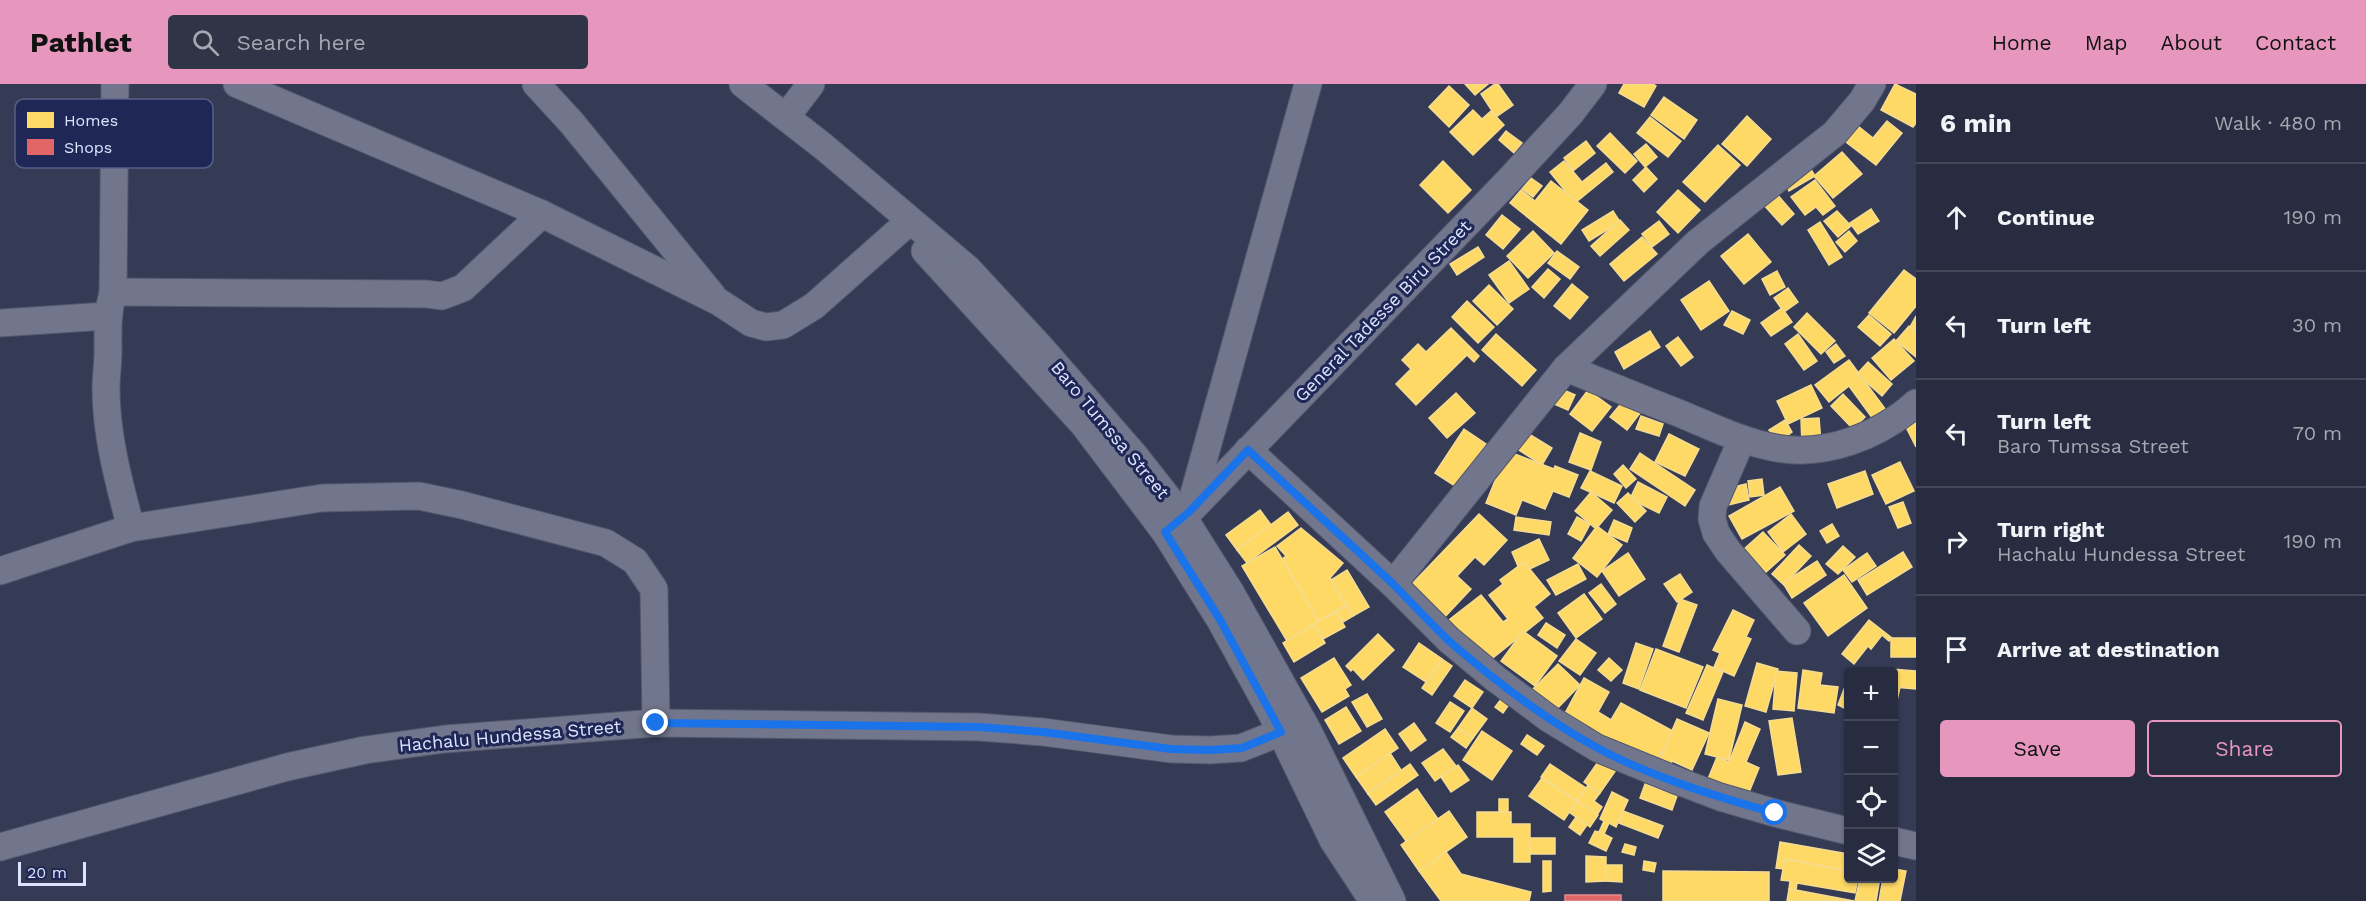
<!DOCTYPE html>
<meta charset="utf-8">
<style>
body{margin:0;font-family:"Work Sans",sans-serif;background:#303447;color:#f1f3f6}
.controls{position:absolute;right:18px;bottom:18px;display:grid;overflow:hidden;border-radius:6px;box-shadow:0 2px 4px #0004}
.controls button{width:54px;height:54px;display:grid;place-items:center;padding:0;border:0;border-bottom:2px solid #444859;background:#282c40;color:#f1f3f6;font:30px sans-serif}
.scale{position:absolute;left:18px;bottom:15px;width:68px;box-sizing:border-box;padding-left:6px;border:3px solid #dce4fd;border-top:0;font-size:16px;line-height:21px;white-space:nowrap;color:#dce4fd;-webkit-text-stroke:4px #1e2756;paint-order:stroke}
.stop{position:absolute;width:18px;height:18px;margin:-14px;border:4px solid #1a73e8;border-radius:50%;background:#fff}
.stop.end{background:#1a73e8;border-color:#fff;box-shadow:0 2px 6px #0008}
.list{margin:0;padding:0;list-style:none}
h2{display:flex;justify-content:space-between;align-items:center;height:78px;margin:0;padding:0 24px;font-size:26px}
h2 small{font-size:20px;font-weight:400;color:#a5a7b1}
.list li{display:grid;grid-template-columns:39px 1fr auto;gap:18px;align-items:center;box-sizing:border-box;height:108px;padding:0 24px;border-top:2px solid #444859}
.list b{display:block;font-size:22px;white-space:nowrap}
.list p{margin:0;font-size:20px;white-space:nowrap;color:#a5a7b1}
.list em{font-size:20px;font-style:normal;color:#a5a7b1}
.actions{display:flex;gap:12px;padding:18px 24px}
.actions a{flex:1;padding:14px 0;border:2px solid #e797bd;border-radius:6px;text-align:center;font-size:21px;color:#e797bd}
.actions .main{background:#e797bd;color:#111}
.icon{flex:none;width:33px;height:33px;fill:none;stroke:currentColor;stroke-width:2;stroke-linecap:round;stroke-linejoin:round}
.map{position:relative;flex:none;width:1916px;height:817px;overflow:hidden}
header{display:flex;align-items:center;gap:36px;box-sizing:border-box;height:84px;padding:0 30px;background:#e797bd;color:#111}
header strong{font-size:28px}
nav{display:flex;gap:33px;margin-inline-start:auto;font-size:21px}
.search{width:420px;height:54px;background:#303447;display:flex;align-items:center;gap:15px;box-sizing:border-box;padding:0 21px;border-radius:6px;color:#a5a7b1;font-size:22px}
main{display:flex}
aside{flex:1;background:#282c40}
.map>svg:first-child{display:block}
</style>
<header>
<strong>Pathlet</strong>
<div class="search"><svg class="icon" aria-label="search" viewBox="0 0 24 24"><circle cx="10" cy="10" r="6"/><path d="M15 15l6 6"/></svg>Search here</div>
<nav><a>Home</a><a>Map</a><a>About</a><a>Contact</a></nav>
</header>
<main>
<div class="map">
<svg width="1916" height="817" viewBox="0 0 1916 817">
<rect width="100%" height="100%" fill="#353a55"/>
<!-- homes -->
<g fill="#ffd966" stroke="#f4dc93" stroke-width="1.5">
<polygon points="1465,0 1488,0 1475,11"/>
<polygon points="1495,0 1498,0 1513,21 1496,33 1481,10"/>
<polygon points="1624,0 1653,0 1656,2 1644,23 1619,9"/>
<polygon points="1895,0 1916,10 1916,39 1913,43 1881,26"/>
<polygon points="1449,2 1469,21 1449,43 1429,23"/>
<polygon points="1664,13 1697,36 1684,55 1651,31"/>
<polygon points="1473,26 1482,35 1491,27 1504,41 1473,71 1450,48"/>
<polygon points="1747,32 1771,55 1747,82 1722,60"/>
<polygon points="1650,33 1681,57 1668,73 1637,49"/>
<polygon points="1887,37 1902,49 1876,81 1846,58 1858,42 1873,54"/>
<polygon points="1506,47 1522,59 1514,69 1499,56"/>
<polygon points="1610,49 1637,77 1625,89 1597,62"/>
<polygon points="1586,57 1595,69 1573,87 1564,74"/>
<polygon points="1646,60 1657,73 1645,83 1634,70"/>
<polygon points="1718,61 1740,81 1705,118 1683,98"/>
<polygon points="1842,68 1862,90 1833,114 1814,92"/>
<polygon points="1443,77 1471,106 1448,129 1420,101"/>
<polygon points="1564,77 1582,98 1606,79 1613,88 1575,119 1550,88"/>
<polygon points="1807,79 1815,92 1789,107 1782,93"/>
<polygon points="1646,83 1657,95 1644,108 1633,96"/>
<polygon points="1531,94 1542,102 1533,113 1522,105"/>
<polygon points="1815,96 1835,122 1823,131 1816,123 1805,131 1791,113"/>
<polygon points="1551,97 1588,126 1561,160 1510,119 1521,106 1535,117"/>
<polygon points="1678,106 1700,126 1678,149 1657,128"/>
<polygon points="1776,109 1794,130 1782,141 1763,120"/>
<polygon points="1871,125 1879,137 1858,150 1850,139"/>
<polygon points="1613,127 1620,138 1589,157 1582,146"/>
<polygon points="1837,127 1851,142 1838,153 1824,137"/>
<polygon points="1502,131 1520,145 1503,165 1486,151"/>
<polygon points="1620,136 1629,146 1600,172 1591,162"/>
<polygon points="1659,137 1669,150 1652,163 1642,150"/>
<polygon points="1820,138 1842,173 1829,181 1808,146"/>
<polygon points="1533,147 1554,169 1528,194 1507,172"/>
<polygon points="1849,147 1857,157 1845,168 1836,158"/>
<polygon points="1748,150 1771,178 1744,200 1721,172"/>
<polygon points="1642,153 1657,170 1624,197 1610,180"/>
<polygon points="1478,163 1484,173 1457,191 1450,180"/>
<polygon points="1557,167 1579,183 1570,195 1548,179"/>
<polygon points="1509,177 1529,205 1509,219 1489,191"/>
<polygon points="1548,185 1560,195 1544,214 1532,203"/>
<polygon points="1904,186 1916,195 1916,222 1894,249 1869,229"/>
<polygon points="1777,187 1785,203 1770,211 1762,195"/>
<polygon points="1709,197 1729,227 1701,246 1681,216"/>
<polygon points="1572,200 1588,213 1570,235 1554,222"/>
<polygon points="1489,201 1513,225 1497,241 1473,217"/>
<polygon points="1788,204 1798,218 1784,228 1774,214"/>
<polygon points="1467,217 1494,243 1478,259 1452,233"/>
<polygon points="1782,224 1792,238 1771,252 1761,239"/>
<polygon points="1732,227 1750,236 1743,250 1724,241"/>
<polygon points="1807,229 1835,257 1821,270 1794,243"/>
<polygon points="1869,231 1891,250 1880,262 1858,243"/>
<polygon points="1916,232 1916,249 1909,245"/>
<polygon points="1909,242 1916,248 1916,273 1896,257"/>
<polygon points="1451,244 1479,272 1474,278 1467,271 1416,321 1396,300 1411,285 1402,276 1418,260 1426,268"/>
<polygon points="1650,247 1660,263 1624,285 1615,268"/>
<polygon points="1496,250 1536,286 1522,302 1482,266"/>
<polygon points="1798,250 1817,277 1804,286 1785,260"/>
<polygon points="1678,253 1693,273 1681,282 1666,262"/>
<polygon points="1894,255 1914,277 1891,296 1872,274"/>
<polygon points="1836,260 1845,272 1834,279 1826,268"/>
<polygon points="1849,276 1886,326 1873,335 1849,302 1829,318 1815,301"/>
<polygon points="1868,278 1892,300 1882,312 1857,290"/>
<polygon points="1811,301 1822,324 1788,340 1777,317"/>
<polygon points="1559,304 1575,311 1568,326 1552,319"/>
<polygon points="1588,306 1611,323 1592,347 1570,330"/>
<polygon points="1456,309 1475,329 1447,354 1429,334"/>
<polygon points="1843,310 1865,333 1853,345 1831,322"/>
<polygon points="1624,316 1640,329 1627,346 1610,333"/>
<polygon points="1641,332 1663,340 1659,352 1636,345"/>
<polygon points="1819,334 1821,359 1802,360 1801,335"/>
<polygon points="1785,336 1792,348 1777,359 1769,346"/>
<polygon points="1916,336 1916,363 1905,341"/>
<polygon points="1464,345 1486,360 1458,404 1435,389"/>
<polygon points="1524,347 1552,364 1542,381 1514,363"/>
<polygon points="1580,349 1601,358 1591,386 1569,378"/>
<polygon points="1669,350 1699,365 1685,392 1655,378"/>
<polygon points="1507,367 1554,385 1555,382 1578,391 1569,413 1553,407 1545,425 1522,416 1516,431 1486,419"/>
<polygon points="1640,369 1695,406 1685,422 1630,385"/>
<polygon points="1900,378 1914,407 1886,420 1872,391"/>
<polygon points="1623,381 1636,395 1626,404 1614,390"/>
<polygon points="1590,387 1622,402 1614,419 1581,404"/>
<polygon points="1865,387 1873,410 1837,424 1828,400"/>
<polygon points="1762,395 1764,411 1750,413 1748,397"/>
<polygon points="1638,398 1667,413 1659,429 1630,415"/>
<polygon points="1746,400 1749,416 1724,422 1721,406"/>
<polygon points="1780,403 1794,427 1742,455 1729,432"/>
<polygon points="1591,408 1612,426 1596,445 1575,427"/>
<polygon points="1628,409 1646,427 1635,438 1617,419"/>
<polygon points="1903,418 1911,439 1898,444 1889,423"/>
<polygon points="1260,426 1271,441 1237,466 1226,451"/>
<polygon points="1288,428 1298,441 1247,479 1237,466"/>
<polygon points="1479,430 1507,456 1484,481 1475,473 1457,492 1471,505 1442,536 1408,504"/>
<polygon points="1791,430 1806,450 1783,468 1768,448"/>
<polygon points="1516,433 1551,438 1549,451 1514,446"/>
<polygon points="1577,433 1590,440 1581,457 1568,450"/>
<polygon points="1614,436 1632,444 1627,458 1608,450"/>
<polygon points="1832,440 1839,452 1827,459 1820,447"/>
<polygon points="1597,442 1622,461 1597,493 1573,474"/>
<polygon points="1301,444 1343,479 1330,494 1346,521 1319,538 1282,475 1286,472 1277,462"/>
<polygon points="1763,448 1785,471 1756,497 1735,473"/>
<polygon points="1539,455 1549,476 1521,489 1512,468"/>
<polygon points="1799,461 1811,472 1784,501 1772,490"/>
<polygon points="1843,462 1855,473 1838,490 1826,480"/>
<polygon points="1275,463 1319,538 1287,557 1242,482"/>
<polygon points="1903,468 1912,483 1867,511 1858,496"/>
<polygon points="1628,469 1645,495 1619,512 1602,487"/>
<polygon points="1867,469 1876,482 1852,498 1843,486"/>
<polygon points="1817,477 1826,491 1792,514 1783,499"/>
<polygon points="1524,478 1550,510 1534,523 1543,534 1484,581 1449,536 1481,511 1503,538 1508,535 1489,511 1503,500 1500,496"/>
<polygon points="1578,480 1586,495 1556,511 1547,496"/>
<polygon points="1347,486 1369,523 1353,532 1331,496"/>
<polygon points="1680,490 1692,508 1677,518 1664,500"/>
<polygon points="1844,491 1867,524 1828,552 1804,519"/>
<polygon points="1601,500 1616,520 1605,529 1589,509"/>
<polygon points="1584,510 1602,535 1576,554 1558,529"/>
<polygon points="1680,515 1697,521 1679,568 1663,562"/>
<polygon points="1346,521 1353,532 1343,538 1336,528"/>
<polygon points="1733,526 1754,536 1746,553 1751,555 1734,592 1714,583 1720,569 1713,566"/>
<polygon points="1336,528 1345,543 1323,555 1314,540"/>
<polygon points="1869,536 1892,554 1889,557 1882,551 1871,565 1868,562 1854,580 1842,570"/>
<polygon points="1546,539 1565,551 1557,564 1538,551"/>
<polygon points="1314,540 1325,559 1294,578 1283,559"/>
<polygon points="1523,547 1557,572 1535,602 1501,577"/>
<polygon points="1378,550 1394,566 1363,596 1353,585 1351,587 1346,582"/>
<rect x="1891" y="554" width="25" height="19"/>
<polygon points="1576,555 1596,569 1580,591 1559,577"/>
<polygon points="1419,559 1442,575 1426,598 1403,583"/>
<polygon points="1636,559 1653,565 1639,605 1623,599"/>
<polygon points="1656,565 1703,583 1686,624 1640,606"/>
<polygon points="1334,574 1351,601 1345,605 1349,612 1322,628 1301,594"/>
<polygon points="1609,574 1622,586 1611,597 1598,586"/>
<polygon points="1442,575 1452,582 1432,611 1422,604"/>
<polygon points="1757,579 1778,585 1766,628 1745,622"/>
<polygon points="1558,580 1580,601 1551,631 1528,610"/>
<polygon points="1707,581 1723,588 1703,636 1686,629"/>
<polygon points="1891,585 1916,587 1916,605 1894,603 1894,588 1891,588"/>
<polygon points="1803,586 1822,589 1820,601 1838,603 1834,629 1798,624"/>
<polygon points="1776,587 1797,589 1794,627 1773,625"/>
<polygon points="1584,594 1609,608 1598,628 1611,636 1621,619 1673,647 1654,683 1563,633"/>
<polygon points="1848,595 1848,626 1838,621"/>
<polygon points="1465,596 1483,608 1472,624 1454,612"/>
<polygon points="1894,602 1900,603 1896,621 1894,621"/>
<polygon points="1367,610 1382,635 1367,643 1352,618"/>
<polygon points="1502,614 1510,619 1503,629 1495,623"/>
<polygon points="1718,615 1742,621 1729,676 1705,670"/>
<polygon points="1450,618 1464,627 1450,648 1436,639"/>
<polygon points="1346,623 1361,647 1339,660 1325,636"/>
<polygon points="1472,624 1487,635 1473,654 1458,644"/>
<polygon points="1792,634 1801,688 1778,691 1769,637"/>
<polygon points="1677,635 1709,649 1692,686 1672,677 1665,694 1654,689"/>
<polygon points="1745,638 1760,645 1746,678 1759,684 1743,723 1703,707 1717,673 1729,678"/>
<polygon points="1414,639 1426,656 1411,667 1399,650"/>
<polygon points="1458,644 1473,654 1466,664 1451,653"/>
<polygon points="1385,645 1398,664 1356,693 1343,674"/>
<polygon points="1482,647 1512,667 1492,696 1463,676"/>
<polygon points="1527,651 1544,662 1537,671 1521,660"/>
<polygon points="1443,665 1456,682 1435,697 1422,679"/>
<polygon points="1390,669 1401,686 1368,710 1356,693"/>
<polygon points="1600,675 1616,686 1600,709 1584,698"/>
<polygon points="1410,680 1418,691 1376,721 1368,710"/>
<polygon points="1550,680 1586,704 1577,717 1541,693"/>
<polygon points="1458,681 1469,696 1451,708 1441,693"/>
<polygon points="1542,694 1577,717 1564,736 1529,712"/>
<polygon points="1645,700 1677,712 1672,726 1640,714"/>
<polygon points="1588,701 1600,709 1594,717 1602,723 1597,731 1577,717"/>
<polygon points="1417,705 1438,735 1406,757 1385,728"/>
<polygon points="1612,708 1628,716 1616,743 1609,739 1604,750 1612,754 1606,767 1589,759 1595,747 1599,748 1604,737 1600,735"/>
<polygon points="1499,715 1508,715 1508,727 1499,728"/>
<polygon points="1577,717 1598,731 1590,743 1569,728"/>
<polygon points="1449,727 1467,753 1419,787 1401,761"/>
<polygon points="1623,727 1663,742 1658,754 1619,739"/>
<polygon points="1477,728 1511,728 1511,740 1530,740 1530,778 1514,778 1514,753 1477,753"/>
<polygon points="1576,733 1587,741 1580,751 1569,743"/>
<rect x="1530" y="754" width="25" height="16"/>
<polygon points="1780,758 1848,770 1848,787 1785,775 1783,785 1776,784"/>
<polygon points="1625,760 1636,763 1634,771 1622,768"/>
<polygon points="1446,768 1461,790 1531,808 1529,817 1441,817 1419,787"/>
<polygon points="1586,772 1606,773 1606,797 1586,798"/>
<polygon points="1785,775 1848,787 1848,794 1858,794 1855,809 1797,799 1796,806 1789,805 1790,797 1781,796"/>
<polygon points="1543,777 1551,777 1551,807 1543,808"/>
<polygon points="1644,777 1656,779 1654,788 1643,786"/>
<polygon points="1606,781 1622,781 1622,798 1606,797"/>
<polygon points="1894,785 1906,787 1900,817 1879,817 1883,794 1894,794"/>
<polygon points="1663,787 1769,788 1769,817 1663,817"/>
<polygon points="1860,794 1880,794 1876,817 1855,817"/>
<polygon points="1789,805 1796,806 1854,817 1787,817"/>
</g>
<!-- shops -->
<rect fill="#e06666" stroke="#df8c93" stroke-width="1.5" x="1565" y="811" width="56" height="6"/>
<g fill="none" stroke-linecap="round" stroke-linejoin="round">
<!-- minor casing -->
<g stroke="#52566c" stroke-width="29">
<g id="minor">
<path d="M115,0l-2,208c-6,23 -5,37 -5,60 0,12 -2,24 -2,36 0,48 13,95 25,140"/>
<polyline points="237,0 542,130 719,218 751,239 766,243 783,241 814,222 903,143"/>
<polyline points="536,0 571,38 712,211"/>
<polyline points="743,0 824,63 968,185 1043,266 1135,372 1183,433 1231,509 1307,645 1392,817"/>
<polyline points="786,33 811,0"/>
<polyline points="925,167 1084,341 1165,448 1219,534 1272,630 1333,756 1373,817"/>
<polyline points="113,208 427,210 442,212 463,204 542,130"/>
<polyline points="0,239 107,232"/>
<path d="M1566,284c38,15 76,31 115,46 31,13 62,28 95,34 49,9 104,-12 140,-45"/>
<polyline points="1742,355 1713,422 1712,435 1716,449 1728,467 1797,547"/>
<polyline points="1248,366 1393,500 1449,556 1496,595 1548,634 1597,664 1678,697 1720,713 1775,729 1848,747"/>
<polyline points="1190,424 1308,0"/>
<polyline points="1168,445 1189,428 1510,95 1570,30 1593,0"/>
<polyline points="0,487 131,444 322,414 419,412 462,421 606,459 635,477 654,505 656,639"/>
<polyline points="1393,500 1566,284 1698,158 1835,49 1862,17 1872,0"/>
<polyline points="1894,757 1916,762"/>
<polyline points="0,763 287,683 365,666 445,655 656,639 979,643 1043,648 1171,665 1210,666 1241,664 1281,648"/>
</g>
</g>
<!-- minor -->
<use href="#minor" stroke="#71768c" stroke-width="27"/>
</g>
<g fill="none" stroke-linecap="round" stroke-linejoin="round">
<!-- route -->
<path stroke="#1a73e8" stroke-width="8" d="M656,639l323,4 64,5 128,17 39,1 32,-2 39,-16 -62,-114 -54,-86 24,-20 59,-62c48,45 96,88 144,133 19,19 37,39 57,58 45,39 95,78 147,106 52,29 122,50 179,66"/>
</g>
<g text-anchor="middle" stroke-width="6" stroke-linejoin="round" paint-order="stroke">
<!-- street labels -->
<g font-size="18" fill="#dce4fd" stroke="#1e2756">
<text transform="translate(1383 227) rotate(-46)" y="6">General Tadesse Biru Street</text>
<text transform="translate(1110 346) rotate(50)" y="6">Baro Tumssa Street</text>
<text transform="translate(510 652) rotate(-5)" y="6">Hachalu Hundessa Street</text>
</g>
</g>
<!-- legend -->
<rect x="15" y="15" width="198" height="69" rx="9" fill="#1e2756" stroke="#576088" stroke-width="1.5"/>
<rect x="27" y="28" width="27" height="16" fill="#ffd966"/>
<rect x="27" y="55" width="27" height="16" fill="#e06666"/>
<g font-size="16" fill="#dce4fd">
<text x="64" y="42">Homes</text>
<text x="64" y="69">Shops</text>
</g>
</svg>
<div class="controls">
<button>+</button>
<button>−</button>
<button><svg class="icon" aria-label="locate" viewBox="0 0 24 24"><circle cx="12" cy="12" r="6"/><path d="M12 2v4M12 18v4M2 12h4M18 12h4"/></svg></button>
<button><svg class="icon" aria-label="layers" viewBox="0 0 24 24"><path d="M12 4l9 5-9 5-9-5zM3 14l9 5 9-5"/></svg></button>
</div>
<div class="scale">20 m</div>
<div class="stop" style="left:1775px;top:729px"></div>
<div class="stop end" style="left:656px;top:639px"></div>
</div>
<aside>
<h2>6 min<small>Walk · 480 m</small></h2>
<ul class="list">
<li><svg class="icon" aria-label="ahead" viewBox="0 0 24 24"><path d="M12 20V5M6 11l6-6 6 6"/></svg><div><b>Continue</b></div><em>190 m</em></li>
<li><svg class="icon" aria-label="left" viewBox="0 0 24 24"><path d="M17 20v-9H6M10 6l-5 5 5 5"/></svg><div><b>Turn left</b></div><em>30 m</em></li>
<li><svg class="icon" aria-label="left" viewBox="0 0 24 24"><path d="M17 20v-9H6M10 6l-5 5 5 5"/></svg><div><b>Turn left</b><p>Baro Tumssa Street</p></div><em>70 m</em></li>
<li><svg class="icon" aria-label="right" viewBox="0 0 24 24"><path d="M7 20v-9h11M14 6l5 5-5 5"/></svg><div><b>Turn right</b><p>Hachalu Hundessa Street</p></div><em>190 m</em></li>
<li><svg class="icon" aria-label="arrive" viewBox="0 0 24 24"><path d="M6 21V4h12l-3 4 3 4H6"/></svg><div><b>Arrive at destination</b></div></li>
</ul>
<div class="actions"><a class="main">Save</a><a>Share</a></div>
</aside>
</main>
